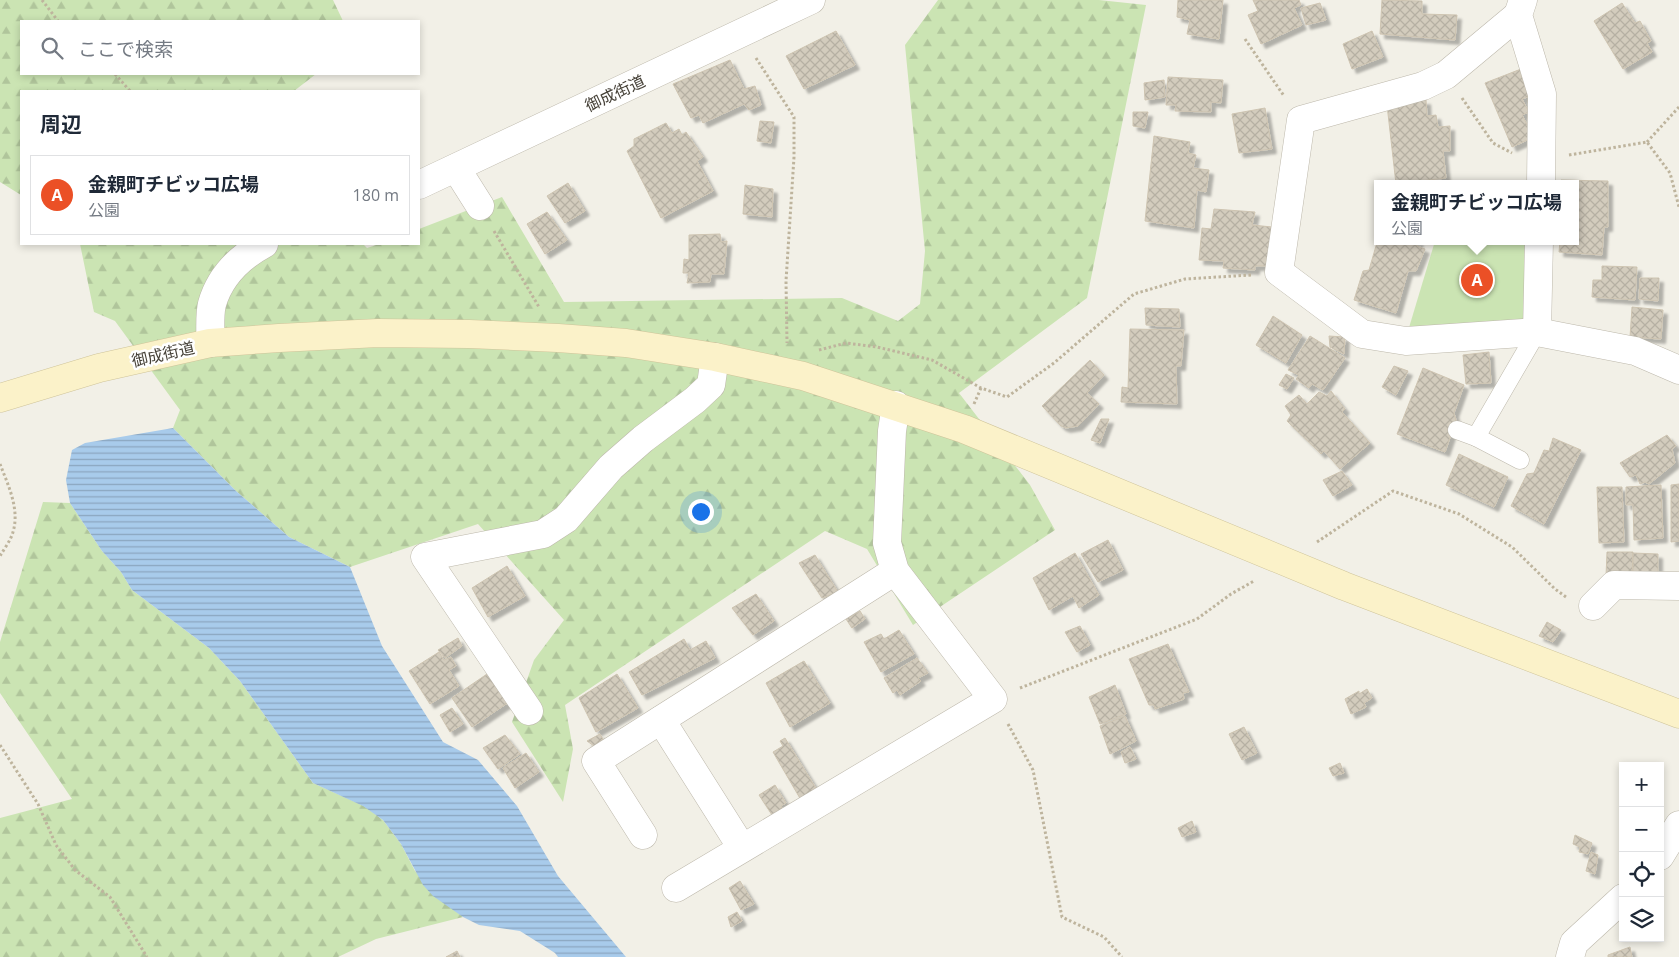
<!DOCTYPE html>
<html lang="ja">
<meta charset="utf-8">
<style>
body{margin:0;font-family:"Open Sans","Noto Sans JP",sans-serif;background:#f6f6f7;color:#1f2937}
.controls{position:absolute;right:15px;bottom:15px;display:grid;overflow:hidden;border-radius:0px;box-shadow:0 2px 8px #0003}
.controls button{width:45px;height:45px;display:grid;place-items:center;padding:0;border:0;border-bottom:1px solid #e0e1e3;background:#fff;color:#1f2937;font:25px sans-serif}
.you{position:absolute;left:700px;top:511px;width:18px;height:18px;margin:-12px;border:4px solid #fff;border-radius:50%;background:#1a73e8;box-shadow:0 0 0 8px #1a73e833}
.badge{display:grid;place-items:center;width:32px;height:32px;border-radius:50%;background:#eb5026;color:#fff;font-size:16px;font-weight:700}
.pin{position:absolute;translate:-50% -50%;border:2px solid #fff;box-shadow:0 1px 5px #0006}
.popup{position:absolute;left:1374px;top:180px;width:205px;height:65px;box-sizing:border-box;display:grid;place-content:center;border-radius:0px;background:#fff;filter:drop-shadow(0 1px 4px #0005);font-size:16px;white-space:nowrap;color:#747a83}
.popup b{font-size:19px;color:#1f2937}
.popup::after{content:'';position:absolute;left:50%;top:100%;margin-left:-10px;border:10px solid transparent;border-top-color:#fff}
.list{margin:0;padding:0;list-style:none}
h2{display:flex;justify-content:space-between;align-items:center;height:65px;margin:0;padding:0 20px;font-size:21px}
h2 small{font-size:16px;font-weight:400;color:#747a83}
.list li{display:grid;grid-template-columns:32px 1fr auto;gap:15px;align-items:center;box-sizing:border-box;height:80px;margin:0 10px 10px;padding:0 10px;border:1px solid #e0e1e3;border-radius:0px}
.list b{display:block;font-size:19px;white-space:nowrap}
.list p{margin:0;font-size:16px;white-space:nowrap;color:#747a83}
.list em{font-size:16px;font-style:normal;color:#747a83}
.icon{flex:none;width:28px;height:28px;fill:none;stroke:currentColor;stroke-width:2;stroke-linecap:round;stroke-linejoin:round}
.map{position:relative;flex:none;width:1679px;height:957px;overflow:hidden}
.search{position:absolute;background:#fff;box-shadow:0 2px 8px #0003;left:20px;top:20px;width:400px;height:55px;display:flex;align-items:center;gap:12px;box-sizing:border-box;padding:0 18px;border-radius:0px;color:#747a83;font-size:19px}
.panel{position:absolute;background:#fff;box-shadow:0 2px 8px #0003;left:20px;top:90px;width:400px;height:155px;border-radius:0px}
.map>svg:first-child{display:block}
</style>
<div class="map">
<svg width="1679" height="957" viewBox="0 0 1679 957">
<defs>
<pattern id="forest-firs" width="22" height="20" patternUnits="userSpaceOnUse" patternTransform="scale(1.25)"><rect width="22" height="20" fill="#cbe4b3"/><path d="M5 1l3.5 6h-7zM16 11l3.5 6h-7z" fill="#b0c59b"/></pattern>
<pattern id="water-rules" width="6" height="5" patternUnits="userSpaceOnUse" patternTransform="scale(1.25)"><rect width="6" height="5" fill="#a8cbeb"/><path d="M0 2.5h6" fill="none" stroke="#8ba6bf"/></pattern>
<pattern id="building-cross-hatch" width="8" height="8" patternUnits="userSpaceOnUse" patternTransform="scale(1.25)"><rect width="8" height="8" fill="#d3ccbd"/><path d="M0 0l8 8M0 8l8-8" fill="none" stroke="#b6b0a3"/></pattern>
<filter id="shadow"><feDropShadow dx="4.5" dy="4.5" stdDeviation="1" flood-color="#0004"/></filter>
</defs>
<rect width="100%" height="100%" fill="#f2f0e7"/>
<!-- green -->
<polygon fill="#cbe4b3" points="1435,241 1532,241 1527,328 1408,331"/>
<!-- forest -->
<g fill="url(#forest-firs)">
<polygon points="0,0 333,0 343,21 21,21 21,74 316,74 294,91 21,91 21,195 0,182"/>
<polygon points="938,0 1099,0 1146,5 1087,298 959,393 1030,485 1055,530 913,625 867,549 825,531 565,705 573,749 563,802 512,722 534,660 564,620 478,524 350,567 289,537 236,491 173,428 180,410 115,321 94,312 80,244 363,244 367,248 379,244 419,244 419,229 502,197 564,302 842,298 898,321 920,304 925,251 905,45"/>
<polygon points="43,502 70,503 102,551 121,572 132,590 209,648 240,681 313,783 364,806 383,820 401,844 415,871 450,906 463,917 376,939 338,957 0,957 0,818 72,799 0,693 0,642"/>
</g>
<!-- water -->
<polygon fill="url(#water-rules)" points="173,428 236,491 289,537 350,567 382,646 443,742 478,760 517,806 558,876 626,957 558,957 555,953 520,931 479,925 463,917 433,896 423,885 401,844 383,820 363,806 313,783 240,681 209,648 132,590 121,572 102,551 70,503 66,480 72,450 85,443"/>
<!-- building -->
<g fill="url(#building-cross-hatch)" stroke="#cec4b1" filter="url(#shadow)">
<polygon points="1178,0 1223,0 1219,39 1187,34 1190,20 1177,17"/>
<polygon points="1253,0 1299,0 1301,5 1294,8 1302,25 1261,44 1248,15 1258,11"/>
<polygon points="1382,0 1422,1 1422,14 1457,15 1455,40 1380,34"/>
<polygon points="1320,3 1326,20 1306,25 1301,8"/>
<polygon points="1622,3 1635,23 1640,21 1651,41 1647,43 1652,52 1623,69 1594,21"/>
<polygon points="836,31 855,65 804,89 786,56"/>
<polygon points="1372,31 1383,57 1352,69 1343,44"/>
<polygon points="730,60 744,89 755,86 761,105 749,110 744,104 703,123 699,115 691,118 673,84"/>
<polygon points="1521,69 1530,96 1522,99 1529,112 1522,115 1534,137 1512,147 1485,83"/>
<polygon points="1168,77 1223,80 1221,103 1211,102 1211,112 1175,111 1176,105 1166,105"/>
<polygon points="1164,80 1165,97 1145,100 1144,83"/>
<polygon points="1426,100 1427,116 1436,115 1438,127 1450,126 1450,151 1443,151 1446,178 1396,184 1387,105"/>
<polygon points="1265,108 1272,149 1239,153 1232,114"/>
<polygon points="1133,112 1148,112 1145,128 1133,126"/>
<polygon points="760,121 774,122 771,143 757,141"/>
<polygon points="666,123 672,133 679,129 682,135 686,132 703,157 697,161 713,191 661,218 627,151 634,146 634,139"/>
<polygon points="1154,136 1190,142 1188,153 1196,155 1193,168 1209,170 1206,192 1197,190 1194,228 1145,221"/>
<polygon points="1561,180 1608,181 1608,227 1604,227 1602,255 1559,252 1560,241 1576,241 1576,184 1561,184"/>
<polygon points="568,183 585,211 565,223 547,196"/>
<polygon points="745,185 773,189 772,217 743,214"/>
<polygon points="1214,209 1255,212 1252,225 1272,227 1268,266 1255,266 1255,270 1223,268 1224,261 1199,260 1202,228 1211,229"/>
<polygon points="547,212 567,240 545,254 527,224"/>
<polygon points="720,234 721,242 727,241 724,274 711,274 710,282 687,283 689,273 683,273 684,259 689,260 689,235"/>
<polygon points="1378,239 1378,241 1419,241 1417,246 1425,249 1416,271 1408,271 1396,313 1354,300 1363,271 1369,270"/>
<polygon points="1602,266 1637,267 1635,300 1592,297 1593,280 1602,280"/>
<polygon points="1640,278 1659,278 1658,301 1639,299"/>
<polygon points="1632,307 1663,310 1661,339 1630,337"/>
<polygon points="1145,308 1179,309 1180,327 1146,325"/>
<polygon points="1273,316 1302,335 1286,363 1256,345"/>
<polygon points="1130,329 1184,330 1181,366 1176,366 1177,404 1121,402 1122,387 1128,388"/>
<polygon points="1310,336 1345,358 1323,390 1312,384 1309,388 1296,379 1299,375 1288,370"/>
<polygon points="1329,336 1345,337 1344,354 1330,347"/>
<polygon points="1489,352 1491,383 1466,384 1463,355"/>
<polygon points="1090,360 1104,375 1087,393 1099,404 1078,426 1066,428 1061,426 1042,406"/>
<polygon points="1394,366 1408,371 1396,395 1382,387"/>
<polygon points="1423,368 1464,385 1454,413 1456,420 1445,452 1397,434"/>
<polygon points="1286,374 1294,378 1287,389 1279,385"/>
<polygon points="1331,391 1345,409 1342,412 1370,443 1340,469 1324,451 1321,454 1287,421 1291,415 1285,406 1299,395 1307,404 1319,392 1327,396"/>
<polygon points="1101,419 1109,419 1100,443 1091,440"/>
<polygon points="1667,435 1676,446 1672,449 1675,463 1649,484 1645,482 1640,484 1636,475 1630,477 1620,463"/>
<polygon points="1553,438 1581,450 1544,524 1511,506 1527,474 1534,473 1544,450 1549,451"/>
<polygon points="1459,454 1508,477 1494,507 1446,485"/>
<polygon points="1342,471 1352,485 1333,496 1323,480"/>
<polygon points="1679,484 1679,541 1671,542 1671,485"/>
<polygon points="1661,485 1663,538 1634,540 1633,505 1626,505 1626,487"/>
<polygon points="1597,487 1622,487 1624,542 1599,543"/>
<polygon points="1108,540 1123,570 1098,582 1081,554"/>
<polygon points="1607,552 1633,552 1632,576 1606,576"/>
<polygon points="1075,553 1099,595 1079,608 1073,596 1049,610 1033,578"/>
<polygon points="1633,553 1658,554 1658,575 1633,574"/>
<polygon points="815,555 838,592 822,598 799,563"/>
<polygon points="507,566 525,596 488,617 472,588"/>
<polygon points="756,594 774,621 753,635 732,608"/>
<polygon points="860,611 865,619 852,628 846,619"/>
<polygon points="1547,622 1561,630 1553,642 1539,636"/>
<polygon points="1080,626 1090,645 1077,652 1065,632"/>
<polygon points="899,630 914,654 881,672 864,642 881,634 884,639"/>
<polygon points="458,638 462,646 445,658 438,650"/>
<polygon points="684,639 690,650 706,641 715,658 642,695 629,672"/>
<polygon points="1168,644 1189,692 1183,693 1184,699 1155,709 1154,705 1149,705 1129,659"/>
<polygon points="439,652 444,660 451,657 456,666 449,670 459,686 430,704 409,671"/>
<polygon points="917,658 928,673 918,678 921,681 900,695 897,690 893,693 884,678"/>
<polygon points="804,661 830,703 790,727 766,683"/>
<polygon points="487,674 509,702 472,727 452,698"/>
<polygon points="617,674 638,708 596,732 579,698"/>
<polygon points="1115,685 1126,714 1100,724 1089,697"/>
<polygon points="1367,689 1372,698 1364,703 1366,707 1351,714 1345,699 1359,691 1359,694"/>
<polygon points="452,708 463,724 450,732 440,715"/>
<polygon points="1125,716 1136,741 1110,754 1100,726"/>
<polygon points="1244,727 1257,753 1242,760 1229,734"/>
<polygon points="600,734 603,739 594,746 587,741"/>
<polygon points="505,735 520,754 498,769 483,748"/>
<polygon points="785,738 817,790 801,800 773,752 783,746 780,741"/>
<polygon points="1130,747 1136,759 1125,763 1121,752"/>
<polygon points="526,753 539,772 515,788 503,768"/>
<polygon points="1340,763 1344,773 1333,776 1329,768"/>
<polygon points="775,785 786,803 781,806 783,810 774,818 759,795"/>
<polygon points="1192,821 1196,832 1182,837 1178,828"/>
<polygon points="1575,835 1592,843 1588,854 1579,852 1580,847 1573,844"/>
<polygon points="1591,852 1598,855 1595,874 1586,871"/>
<polygon points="740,881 754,904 741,910 729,888"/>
<polygon points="737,912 742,921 731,927 728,917"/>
<polygon points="1630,947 1632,957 1608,957 1608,955"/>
<polygon points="457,951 460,957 446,957"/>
</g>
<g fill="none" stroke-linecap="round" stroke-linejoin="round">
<!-- lane casing -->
<g stroke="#bdb8ab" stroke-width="19">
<g id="lane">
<polyline points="1457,430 1476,437 1520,460"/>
<polyline points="1476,437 1537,332"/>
</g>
</g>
<!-- street casing -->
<g stroke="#bdb8ab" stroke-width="29">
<g id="street">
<polyline points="1523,0 1518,15 1542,94 1541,184"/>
<polyline points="1518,15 1446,75 1423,86 1301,120 1279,272 1362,334 1406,341 1537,332 1635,351 1679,370"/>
<polyline points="456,168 480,206"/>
<polyline points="419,185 811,0"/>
<polyline points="1537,332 1539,241"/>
<path d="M210,343c1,-12 -1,-27 2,-39 8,-28 28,-47 52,-60"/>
<polyline points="1593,606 1614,585 1679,586"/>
<polyline points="529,711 425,557 543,534 566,519 611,467 643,439 695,400 711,385 715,357"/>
<polyline points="661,720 742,848"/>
<polyline points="643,835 596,761 895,571"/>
<polyline points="1660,856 1679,825"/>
<polyline points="676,888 993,699 895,571 887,543 892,431 896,405"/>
<polyline points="1570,957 1574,943 1623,898"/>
</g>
</g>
<!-- secondary casing -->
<g stroke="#cfc49a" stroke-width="29">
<polyline id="secondary" points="0,398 99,368 210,343 279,338 378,333 469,334 558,338 626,343 715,357 803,376 964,429 1344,586 1679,714"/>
</g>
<!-- path -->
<g stroke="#beb49d" stroke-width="3" stroke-dasharray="2.5 2.5" stroke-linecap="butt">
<polyline points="42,0 58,21"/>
<polyline points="1245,39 1284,96"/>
<polyline points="756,58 794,117 794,157 786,281 787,343"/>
<polyline points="115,74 130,91"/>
<polyline points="1462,98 1493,143 1512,153"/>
<polyline points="1647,142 1679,107"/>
<polyline points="1569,155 1647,142 1670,173 1679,207"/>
<polyline points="494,231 539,307"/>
<polyline points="819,350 846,343 877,347 932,360 981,388 1007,397 1054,363 1134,294 1185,279 1251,275"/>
<polyline points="974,404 981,388"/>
<path d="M0,464c8,21 20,45 13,68 -2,8 -9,17 -13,24"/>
<polyline points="1317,542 1393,491 1459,514 1512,547 1555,589 1566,597"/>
<polyline points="1020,688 1197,619 1231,594 1254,581"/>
<polyline points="1008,724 1033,770 1062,917 1104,937 1122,957"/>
<polyline points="0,745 38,804 56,845 75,870 110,897 147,957"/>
</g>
<!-- lane -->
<use href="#lane" stroke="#fff" stroke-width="18"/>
<!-- street -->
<use href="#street" stroke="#fff" stroke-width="28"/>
<!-- secondary -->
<use href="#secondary" stroke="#fbf2c9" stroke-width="28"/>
</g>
<g text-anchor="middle" stroke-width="5" stroke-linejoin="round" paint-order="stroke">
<!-- street labels -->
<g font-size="16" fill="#454037" stroke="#fff">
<text transform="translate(615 93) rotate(-25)" y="6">御成街道</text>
<text transform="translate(163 354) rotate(-13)" y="6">御成街道</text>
</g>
</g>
</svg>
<div class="controls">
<button>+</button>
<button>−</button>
<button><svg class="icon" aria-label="locate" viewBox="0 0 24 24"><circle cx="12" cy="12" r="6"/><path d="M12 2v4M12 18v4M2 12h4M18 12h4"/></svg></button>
<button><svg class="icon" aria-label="layers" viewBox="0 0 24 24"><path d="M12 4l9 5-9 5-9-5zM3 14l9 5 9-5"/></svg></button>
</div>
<div class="you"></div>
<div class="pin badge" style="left:1477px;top:280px">A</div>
<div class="popup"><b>金親町チビッコ広場</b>公園</div>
<div class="search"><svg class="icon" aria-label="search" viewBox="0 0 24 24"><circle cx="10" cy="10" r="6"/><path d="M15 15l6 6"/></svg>ここで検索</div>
<section class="panel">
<h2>周辺<small></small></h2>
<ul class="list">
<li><span class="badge">A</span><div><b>金親町チビッコ広場</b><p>公園</p></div><em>180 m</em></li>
</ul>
</section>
</div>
